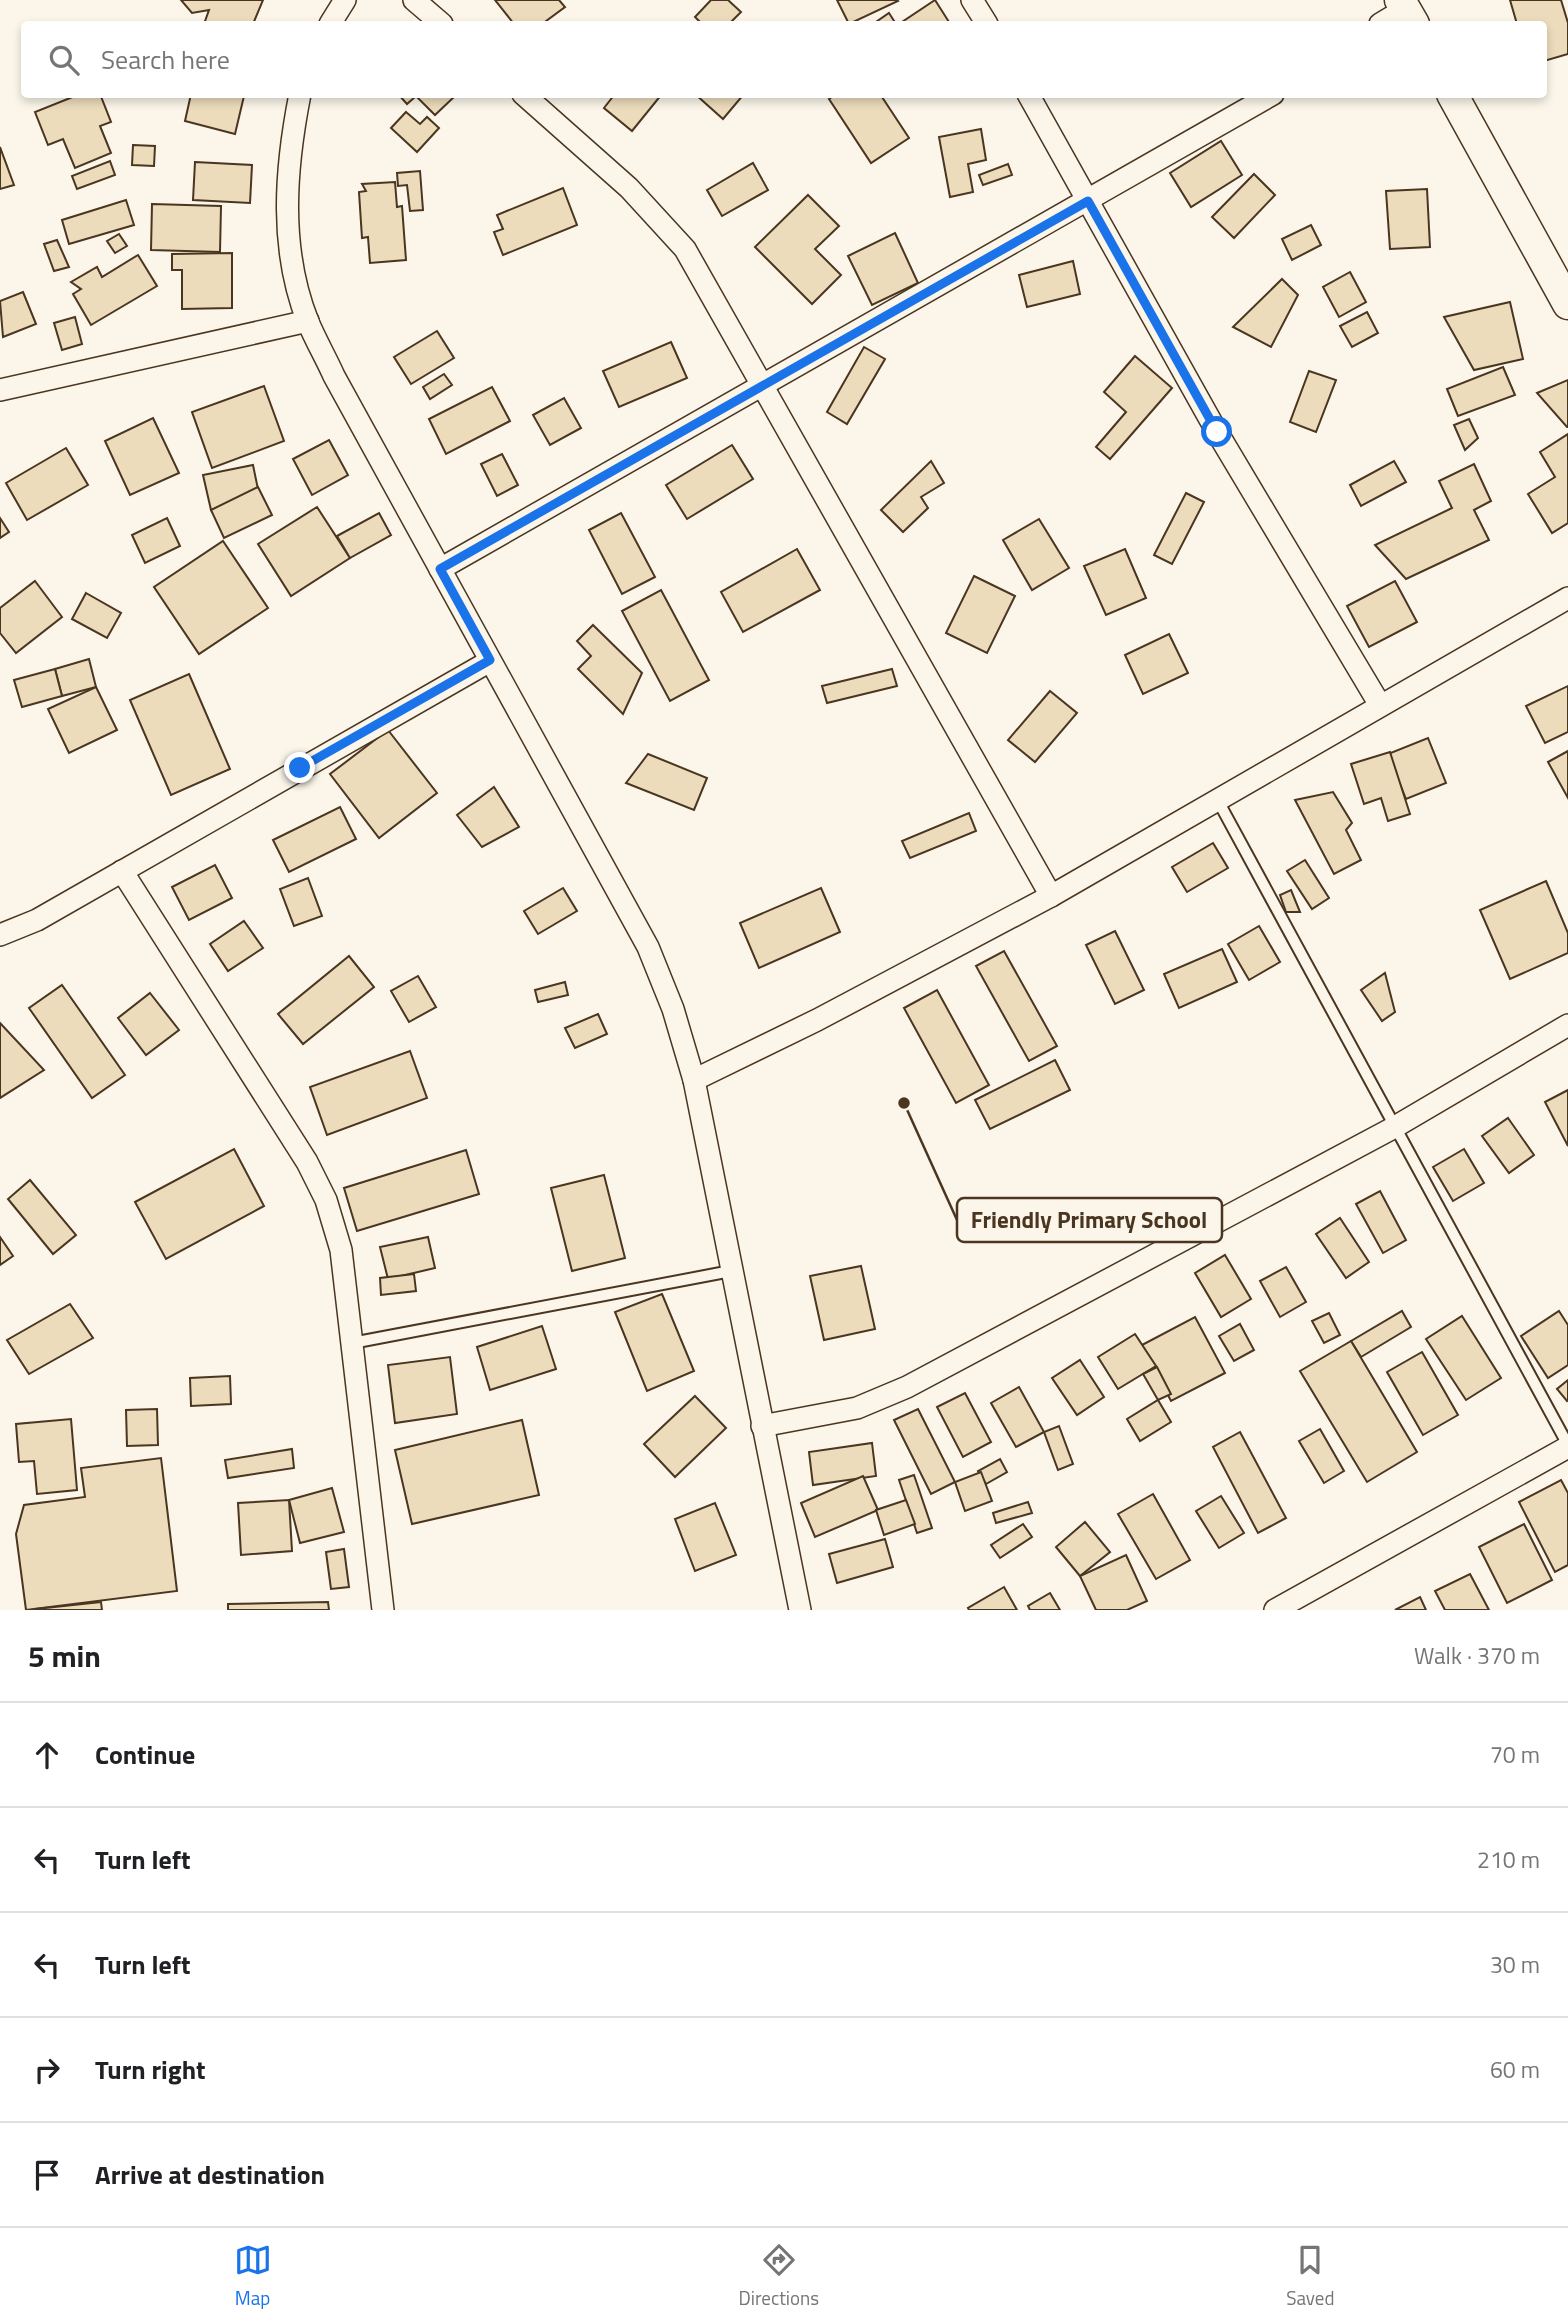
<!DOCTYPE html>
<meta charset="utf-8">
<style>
body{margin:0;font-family:"Titillium Web",sans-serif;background:#f6f6f6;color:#202124}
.stop{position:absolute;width:21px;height:21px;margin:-16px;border:5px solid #1a73e8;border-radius:50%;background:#fff}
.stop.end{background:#1a73e8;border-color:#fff;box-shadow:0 2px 7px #0008}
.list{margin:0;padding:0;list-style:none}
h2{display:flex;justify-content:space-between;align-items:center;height:91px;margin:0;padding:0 28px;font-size:30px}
h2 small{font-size:23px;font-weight:400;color:#757577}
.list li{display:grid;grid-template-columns:46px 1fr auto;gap:21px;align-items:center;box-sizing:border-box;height:105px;padding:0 28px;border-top:2px solid #e0e0e0}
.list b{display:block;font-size:26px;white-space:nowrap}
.list em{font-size:23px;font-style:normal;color:#757577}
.icon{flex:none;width:38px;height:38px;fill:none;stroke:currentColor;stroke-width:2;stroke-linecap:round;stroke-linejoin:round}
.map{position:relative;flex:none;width:1568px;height:1610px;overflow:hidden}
.search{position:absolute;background:#fff;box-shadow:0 4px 10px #0003;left:21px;right:21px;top:21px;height:77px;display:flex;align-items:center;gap:18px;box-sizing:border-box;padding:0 24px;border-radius:7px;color:#757577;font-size:26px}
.sheet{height:616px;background:#fff}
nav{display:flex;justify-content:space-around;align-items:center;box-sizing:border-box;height:98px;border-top:2px solid #e0e0e0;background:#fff;font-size:19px;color:#757577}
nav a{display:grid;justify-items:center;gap:4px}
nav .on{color:#1a73e8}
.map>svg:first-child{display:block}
</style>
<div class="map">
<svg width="1568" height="1610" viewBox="0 0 1568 1610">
<rect width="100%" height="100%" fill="#fbf6e9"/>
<!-- building -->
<g fill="#ecdcbc" stroke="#4a3520" stroke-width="2">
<polygon points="181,0 263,0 253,24 204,24 209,10 192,13"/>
<polygon points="495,0 559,0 565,7 542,24 514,24"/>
<polygon points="711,0 728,0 741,12 729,24 702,24 695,17"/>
<polygon points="837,0 897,0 898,1 849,24"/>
<polygon points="935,0 949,22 945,24 899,24"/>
<polygon points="1510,0 1561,0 1568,23 1568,54 1544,61 1544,24 1517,24"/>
<polygon points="889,13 896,24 873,24"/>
<polygon points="80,94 100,94 111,122 100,126 111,153 75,168 63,139 48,145 35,112"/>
<polygon points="191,94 244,96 235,134 185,121"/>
<polygon points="398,94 453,94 455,96 435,115 416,96 407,104"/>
<polygon points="615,94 662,94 632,131 604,108"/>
<polygon points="695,94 744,94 723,119"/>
<polygon points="836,94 880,94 909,138 871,163 829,99"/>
<polygon points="406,112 420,124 427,117 439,128 417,152 391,128"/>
<polygon points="981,129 986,160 968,164 973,192 950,197 939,137"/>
<polygon points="1221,141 1242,175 1191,207 1170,173"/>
<polygon points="133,145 155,146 154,166 132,165"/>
<polygon points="0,147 14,185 0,189"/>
<polygon points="110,161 115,175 77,189 72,176"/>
<polygon points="195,162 252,165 250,203 193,200"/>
<polygon points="753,163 768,190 722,216 707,190"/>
<polygon points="1008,164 1012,175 983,185 979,175"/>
<polygon points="420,171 423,210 410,211 407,185 398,186 397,173"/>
<polygon points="1254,174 1275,195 1234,238 1212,217"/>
<polygon points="395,182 397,207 402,206 406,260 370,263 368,237 362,238 359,192 366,191 362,184"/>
<polygon points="563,188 577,225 503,255 494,232 503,229 497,215"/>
<polygon points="1427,189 1430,247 1390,249 1386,191"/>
<polygon points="808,195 839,226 815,249 841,275 812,304 755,247"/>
<polygon points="126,200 134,225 69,244 62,220"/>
<polygon points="152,204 221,206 220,252 151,250"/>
<polygon points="1311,225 1321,245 1292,260 1282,239"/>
<polygon points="895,233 918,283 872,305 848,256"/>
<polygon points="119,234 127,246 115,253 107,241"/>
<polygon points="57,240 69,267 54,271 44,244"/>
<polygon points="232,253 232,308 182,309 182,270 172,270 172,254"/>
<polygon points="138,255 157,286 91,325 73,294 81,289 71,282 97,267 102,277"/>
<polygon points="1073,261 1080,294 1027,307 1019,275"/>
<polygon points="1350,272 1366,302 1339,317 1323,287"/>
<polygon points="1282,279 1298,295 1271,347 1233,327"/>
<polygon points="23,292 36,324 3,337 0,301"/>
<polygon points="1510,302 1523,359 1474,370 1444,317"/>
<polygon points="1367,312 1378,333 1352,347 1340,326"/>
<polygon points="75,317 82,344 62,350 54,323"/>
<polygon points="437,331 454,358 411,384 394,357"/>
<polygon points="671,342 687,378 619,407 603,371"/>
<polygon points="864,347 885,359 847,424 827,412"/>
<polygon points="1135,356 1172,388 1110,459 1096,447 1126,412 1104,392"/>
<polygon points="1503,367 1515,395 1458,416 1447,389"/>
<polygon points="1309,371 1336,380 1316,432 1290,422"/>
<polygon points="444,374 452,385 430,399 423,387"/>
<polygon points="1568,380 1568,427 1567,427 1537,393"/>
<polygon points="264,386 284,441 212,468 192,412"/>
<polygon points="492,387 510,421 446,454 429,419"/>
<polygon points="564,398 581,428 550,445 533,415"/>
<polygon points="153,418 179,473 130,495 105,441"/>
<polygon points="1469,419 1478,438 1465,450 1454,425"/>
<polygon points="1568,434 1568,523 1552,533 1528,494 1555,477 1540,452"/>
<polygon points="329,440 348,475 312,495 293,459"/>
<polygon points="732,445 753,479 687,519 666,485"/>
<polygon points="66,448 88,485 27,520 6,483"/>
<polygon points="502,454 518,485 497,496 481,464"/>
<polygon points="931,461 944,483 921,497 928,508 903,532 881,510"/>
<polygon points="1394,461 1406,482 1361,506 1350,485"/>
<polygon points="1474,464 1491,501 1474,510 1489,540 1406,579 1375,545 1452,508 1439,481"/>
<polygon points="253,465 260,499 211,510 203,475"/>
<polygon points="258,487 272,515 224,538 211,510"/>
<polygon points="1186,493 1204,502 1172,564 1154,555"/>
<polygon points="317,507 350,558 291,596 258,544"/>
<polygon points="379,513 391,535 350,558 337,536"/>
<polygon points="621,513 655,577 622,594 589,530"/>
<polygon points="0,518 9,532 0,538"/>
<polygon points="167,518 180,546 145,563 132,535"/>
<polygon points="1039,519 1069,568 1032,590 1003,540"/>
<polygon points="223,541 268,608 199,654 154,587"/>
<polygon points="797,549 820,590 743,632 721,592"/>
<polygon points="1125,549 1146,598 1106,615 1084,566"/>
<polygon points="974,576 1015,596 987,653 946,633"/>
<polygon points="35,581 62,617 16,653 0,633 0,608"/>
<polygon points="1395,581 1417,622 1369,647 1347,606"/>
<polygon points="661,590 709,680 670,701 622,611"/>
<polygon points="86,593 121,613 107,638 72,619"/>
<polygon points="593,625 642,673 623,714 578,669 591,656 577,641"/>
<polygon points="1169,634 1188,673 1143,694 1125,655"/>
<polygon points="89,659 96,687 62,696 55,669"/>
<polygon points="55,669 62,696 22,707 14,680"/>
<polygon points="892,669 897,686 827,703 822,686"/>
<polygon points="189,674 230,769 171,795 130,700"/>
<polygon points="1568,686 1568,732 1545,743 1526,706"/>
<polygon points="96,687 117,730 69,753 48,709"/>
<polygon points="1050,691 1077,713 1035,762 1008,740"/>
<polygon points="388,730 437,793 379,838 330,774"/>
<polygon points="1428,738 1446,783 1406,799 1388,754"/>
<polygon points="1568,751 1568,798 1548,762"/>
<polygon points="1390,752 1410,814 1388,821 1381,798 1364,804 1351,764"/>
<polygon points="648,754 707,778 694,810 626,783"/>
<polygon points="494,787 519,827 482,847 457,815"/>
<polygon points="1333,792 1352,823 1346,830 1361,860 1334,874 1295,800"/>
<polygon points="340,807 356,839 289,872 273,840"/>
<polygon points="969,813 976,831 910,858 902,841"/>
<polygon points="1213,843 1228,868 1187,892 1172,867"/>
<polygon points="1305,860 1329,898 1312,909 1287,871"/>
<polygon points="215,865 232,898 189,920 172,887"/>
<polygon points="308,878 322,916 294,926 280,889"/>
<polygon points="1546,881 1568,933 1568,953 1510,979 1480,910"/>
<polygon points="563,888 577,911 538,934 524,911"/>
<polygon points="821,888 840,932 759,968 740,923"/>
<polygon points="1291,890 1300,912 1286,912 1280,895"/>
<polygon points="244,921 263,948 228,971 210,944"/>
<polygon points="1259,926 1280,962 1249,980 1228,944"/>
<polygon points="1115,931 1144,990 1115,1004 1086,945"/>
<polygon points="1222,949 1237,982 1179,1008 1164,974"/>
<polygon points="1004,951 1057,1046 1029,1061 976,966"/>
<polygon points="349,956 374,987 303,1044 278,1014"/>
<polygon points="1385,973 1395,1012 1382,1021 1361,990"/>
<polygon points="418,976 436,1007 409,1022 391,991"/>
<polygon points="565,982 568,995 538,1002 535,990"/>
<polygon points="62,985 125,1075 92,1098 29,1008"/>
<polygon points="937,990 989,1085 956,1103 904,1008"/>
<polygon points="150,993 179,1030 146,1055 118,1018"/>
<polygon points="598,1014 607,1034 575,1048 565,1028"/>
<polygon points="0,1023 44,1070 0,1098"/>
<polygon points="410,1051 427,1098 327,1135 310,1087"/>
<polygon points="1055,1060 1070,1090 990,1129 975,1100"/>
<polygon points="1568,1090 1568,1146 1545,1102"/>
<polygon points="1508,1118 1534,1155 1509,1173 1482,1136"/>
<polygon points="234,1149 264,1206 166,1259 135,1202"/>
<polygon points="1464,1149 1484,1183 1453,1201 1433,1167"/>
<polygon points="466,1150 479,1194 357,1231 344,1188"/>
<polygon points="604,1175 625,1258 572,1271 551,1188"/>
<polygon points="30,1180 76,1235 53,1254 8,1199"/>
<polygon points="1380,1191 1406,1240 1383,1253 1356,1204"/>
<polygon points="1340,1218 1369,1262 1346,1278 1316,1234"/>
<polygon points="0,1237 13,1256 0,1265"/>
<polygon points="428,1237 435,1268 388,1279 380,1247"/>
<polygon points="1225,1255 1251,1299 1221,1317 1195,1273"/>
<polygon points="861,1266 875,1329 824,1340 810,1276"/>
<polygon points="1286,1267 1306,1302 1280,1317 1260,1281"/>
<polygon points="414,1274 416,1291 381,1295 380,1278"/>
<polygon points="662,1294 694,1371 647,1391 615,1312"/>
<polygon points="70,1304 93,1338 29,1374 7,1340"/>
<polygon points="1402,1311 1411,1327 1361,1357 1351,1341"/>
<polygon points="1559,1311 1568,1325 1568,1365 1548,1378 1521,1336"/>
<polygon points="1329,1313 1340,1335 1324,1343 1312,1321"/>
<polygon points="1462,1316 1501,1378 1466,1400 1426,1339"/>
<polygon points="1195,1317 1225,1373 1171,1401 1142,1345"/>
<polygon points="1240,1324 1254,1350 1234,1361 1219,1336"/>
<polygon points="542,1326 556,1369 490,1390 477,1347"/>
<polygon points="1135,1334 1156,1366 1118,1389 1098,1357"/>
<polygon points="1351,1341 1417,1452 1367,1482 1300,1371"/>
<polygon points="1422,1352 1458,1415 1423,1435 1387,1372"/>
<polygon points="450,1357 457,1414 395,1423 388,1365"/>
<polygon points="1080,1360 1104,1397 1077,1415 1052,1378"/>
<polygon points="1157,1367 1171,1394 1158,1400 1143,1374"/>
<polygon points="230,1376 231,1404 191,1406 190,1378"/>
<polygon points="1568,1380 1568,1400 1567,1401 1557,1389"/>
<polygon points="1019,1387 1044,1432 1016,1447 991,1403"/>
<polygon points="965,1393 991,1442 963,1457 937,1407"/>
<polygon points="695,1396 726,1428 675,1477 644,1444"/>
<polygon points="1158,1400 1171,1422 1140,1441 1127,1419"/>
<polygon points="157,1409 158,1445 127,1446 126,1410"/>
<polygon points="918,1409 955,1482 931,1494 894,1420"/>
<polygon points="71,1419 77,1490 37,1494 34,1461 19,1462 16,1424"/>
<polygon points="522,1420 539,1495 412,1524 395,1450"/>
<polygon points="1059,1426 1073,1464 1058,1470 1044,1432"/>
<polygon points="1320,1429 1344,1471 1324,1483 1299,1441"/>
<polygon points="1240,1432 1286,1518 1258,1533 1213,1447"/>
<polygon points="872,1443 876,1476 813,1485 809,1452"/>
<polygon points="292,1449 294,1468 228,1478 225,1460"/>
<polygon points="161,1458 177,1591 26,1610 16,1534 24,1505 85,1497 81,1468"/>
<polygon points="1000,1459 1007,1472 986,1484 978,1471"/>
<polygon points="981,1472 992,1501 965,1511 955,1482"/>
<polygon points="914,1475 932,1528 917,1533 899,1480"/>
<polygon points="863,1476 878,1510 815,1537 801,1503"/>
<polygon points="1561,1480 1568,1493 1568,1565 1555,1572 1519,1502"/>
<polygon points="332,1488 344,1532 300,1543 289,1500"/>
<polygon points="1153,1494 1190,1560 1156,1579 1118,1514"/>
<polygon points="1221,1496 1244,1533 1219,1548 1196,1511"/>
<polygon points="289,1500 292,1551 241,1555 238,1503"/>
<polygon points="906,1500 915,1524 884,1535 876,1510"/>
<polygon points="1028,1502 1032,1513 996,1523 993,1513"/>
<polygon points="715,1503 736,1555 695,1571 675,1519"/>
<polygon points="1085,1522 1110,1552 1080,1576 1056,1547"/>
<polygon points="1023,1524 1032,1537 1000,1558 991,1545"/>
<polygon points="1524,1524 1552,1580 1507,1603 1479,1547"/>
<polygon points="885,1539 893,1567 837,1583 829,1554"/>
<polygon points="344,1549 349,1587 331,1589 326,1552"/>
<polygon points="1126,1555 1147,1601 1127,1610 1096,1610 1080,1576"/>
<polygon points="1470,1574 1489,1610 1445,1610 1435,1591"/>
<polygon points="1004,1587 1017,1610 969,1610 968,1608"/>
<polygon points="1050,1593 1060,1610 1030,1610 1028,1606"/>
<polygon points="1420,1597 1426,1610 1395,1610"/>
<polygon points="101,1602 102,1610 36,1610 36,1609"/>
<polygon points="328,1602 329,1610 228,1610 228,1604"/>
</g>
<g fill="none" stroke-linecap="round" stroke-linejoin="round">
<!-- lane casing -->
<g stroke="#4a3520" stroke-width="14">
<g id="lane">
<polyline points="1217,799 1568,1445"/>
<polyline points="352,1343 731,1271"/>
</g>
</g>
<!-- street casing -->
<g stroke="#4a3520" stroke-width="24">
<g id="street">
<polyline points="414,0 442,24"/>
<polyline points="972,0 987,24"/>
<polyline points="330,24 345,0"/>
<polyline points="1380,24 1405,9"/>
<path d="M300,94c-15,76 -21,155 8,228 8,19 18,36 26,54l314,571 25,62 21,71 106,530"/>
<polyline points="523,94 629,188 685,249 1051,896"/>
<polyline points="1028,94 1217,432 1380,705"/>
<polyline points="0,390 308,321"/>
<polyline points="440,569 1273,94"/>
<polyline points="122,871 307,1162 326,1200 341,1250 383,1610"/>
<polyline points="0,935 37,920 490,661"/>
<polyline points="694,1080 817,1020 1051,896 1568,598"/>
<polyline points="762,1426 857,1408 907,1387 1393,1128 1568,1025"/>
<polyline points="1275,1610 1568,1447"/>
</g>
</g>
<!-- secondary casing -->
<g stroke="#4a3520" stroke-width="33">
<g id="secondary">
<polyline points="1400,0 1414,24"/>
<polyline points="1452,94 1568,304"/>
</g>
</g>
<!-- lane -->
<use href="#lane" stroke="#fbf6e9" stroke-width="10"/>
<!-- street -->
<use href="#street" stroke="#fbf6e9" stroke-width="21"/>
<!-- secondary -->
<use href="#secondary" stroke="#fbf6e9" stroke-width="30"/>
</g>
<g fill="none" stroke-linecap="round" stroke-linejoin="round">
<!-- route -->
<polyline stroke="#1a73e8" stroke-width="9" points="300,768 490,660 440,569 1088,201 1217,432"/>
</g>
<!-- callouts -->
<path fill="none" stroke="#4a3520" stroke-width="2.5" d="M904 1103L957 1220"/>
<circle fill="#4a3520" stroke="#fbf6e9" stroke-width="2.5" cx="904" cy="1103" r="7"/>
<rect fill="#fbf6e9" stroke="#4a3520" stroke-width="2.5" x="957" y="1198" width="265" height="44" rx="7"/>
<g font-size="23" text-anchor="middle" font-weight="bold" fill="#4a3520">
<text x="1089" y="1228">Friendly Primary School</text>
</g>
</svg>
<div class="stop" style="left:1217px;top:432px"></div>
<div class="stop end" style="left:300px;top:768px"></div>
<div class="search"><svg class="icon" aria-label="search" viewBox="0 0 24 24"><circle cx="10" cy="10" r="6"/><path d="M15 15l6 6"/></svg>Search here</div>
</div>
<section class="sheet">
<h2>5 min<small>Walk · 370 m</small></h2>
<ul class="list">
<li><svg class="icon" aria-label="ahead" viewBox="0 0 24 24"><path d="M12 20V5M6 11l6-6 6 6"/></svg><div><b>Continue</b></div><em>70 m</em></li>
<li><svg class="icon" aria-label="left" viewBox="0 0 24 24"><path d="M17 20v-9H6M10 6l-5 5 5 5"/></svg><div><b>Turn left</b></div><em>210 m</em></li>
<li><svg class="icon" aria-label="left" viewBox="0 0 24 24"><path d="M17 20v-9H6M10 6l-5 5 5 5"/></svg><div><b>Turn left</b></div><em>30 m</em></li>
<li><svg class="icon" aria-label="right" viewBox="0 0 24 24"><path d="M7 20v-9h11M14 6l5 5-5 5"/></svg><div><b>Turn right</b></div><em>60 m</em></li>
<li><svg class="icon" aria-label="arrive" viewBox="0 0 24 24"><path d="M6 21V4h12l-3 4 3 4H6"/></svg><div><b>Arrive at destination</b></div></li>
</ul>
</section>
<nav>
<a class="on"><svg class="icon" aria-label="map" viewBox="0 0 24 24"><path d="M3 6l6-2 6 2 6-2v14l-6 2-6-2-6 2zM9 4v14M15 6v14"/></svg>Map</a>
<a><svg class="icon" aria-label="directions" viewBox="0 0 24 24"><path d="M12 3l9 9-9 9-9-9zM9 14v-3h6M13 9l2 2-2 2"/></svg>Directions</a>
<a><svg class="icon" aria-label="saved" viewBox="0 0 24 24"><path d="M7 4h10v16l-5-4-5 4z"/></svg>Saved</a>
</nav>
